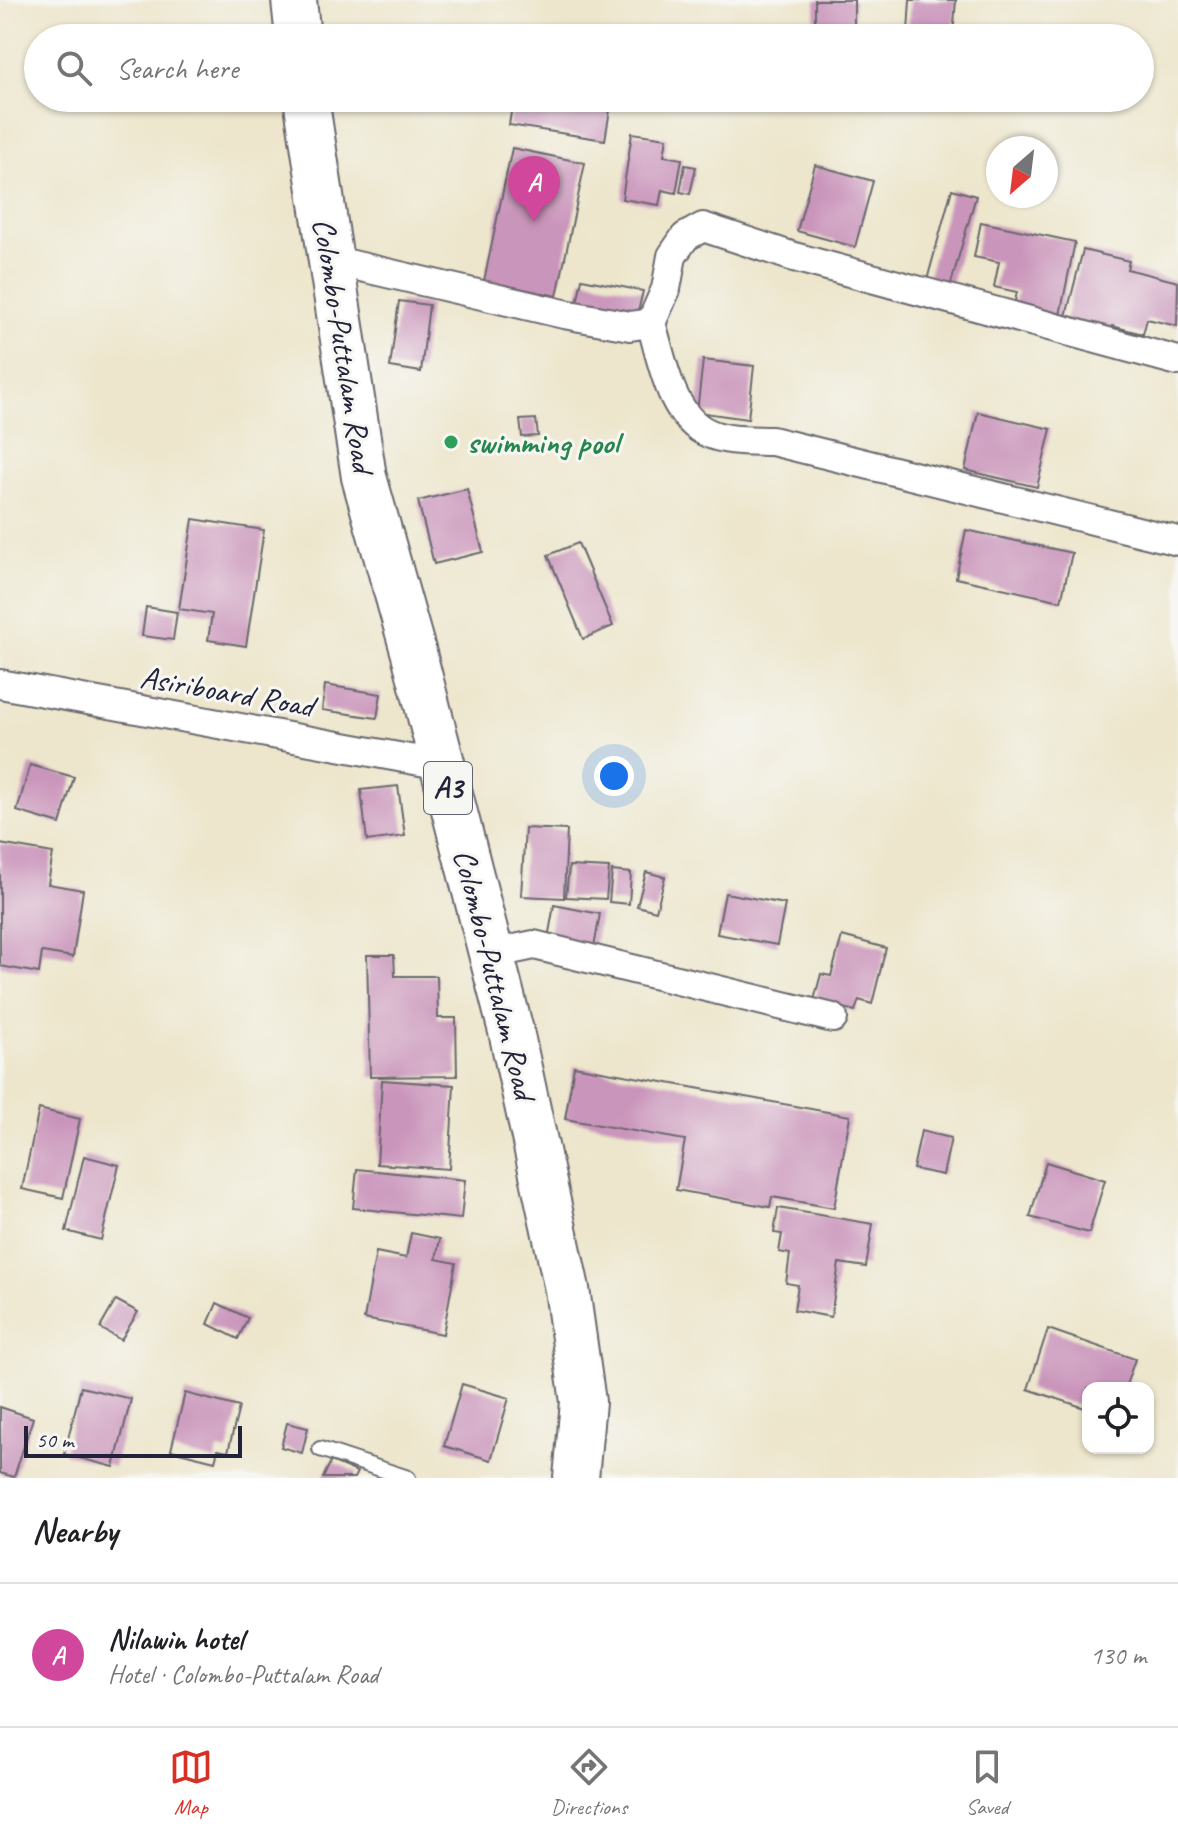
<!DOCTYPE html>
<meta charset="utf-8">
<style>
body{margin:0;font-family:Caveat,sans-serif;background:#f2f2f2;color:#202124}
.controls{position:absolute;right:24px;bottom:24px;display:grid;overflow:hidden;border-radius:16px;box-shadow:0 2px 6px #0004}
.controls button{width:72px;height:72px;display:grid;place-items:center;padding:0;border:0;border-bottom:2px solid #e0e0e0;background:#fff;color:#202124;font:40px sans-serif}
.compass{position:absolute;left:986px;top:136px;width:72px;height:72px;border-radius:50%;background:#fff;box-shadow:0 2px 6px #0004;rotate:208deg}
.scale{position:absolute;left:24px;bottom:20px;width:218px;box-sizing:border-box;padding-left:8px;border:4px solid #22223b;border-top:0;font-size:22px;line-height:28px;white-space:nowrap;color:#22223b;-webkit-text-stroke:6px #f6f6f2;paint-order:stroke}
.you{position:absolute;left:614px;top:776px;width:28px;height:28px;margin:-20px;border:6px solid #fff;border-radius:50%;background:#1a73e8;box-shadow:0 0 0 12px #1a73e833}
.badge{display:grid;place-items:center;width:52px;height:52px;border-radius:50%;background:#d93025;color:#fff;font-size:26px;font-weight:700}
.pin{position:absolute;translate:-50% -66px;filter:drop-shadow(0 2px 4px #0008)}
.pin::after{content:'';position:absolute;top:42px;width:28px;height:24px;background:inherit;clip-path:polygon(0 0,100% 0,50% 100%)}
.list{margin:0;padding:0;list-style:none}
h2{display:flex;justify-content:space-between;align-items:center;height:104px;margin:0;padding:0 32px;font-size:34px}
h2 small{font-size:26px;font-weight:400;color:#757577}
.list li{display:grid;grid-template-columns:52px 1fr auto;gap:24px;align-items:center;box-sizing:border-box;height:144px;padding:0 32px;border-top:2px solid #e0e0e0}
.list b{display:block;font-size:30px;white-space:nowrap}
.list p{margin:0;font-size:26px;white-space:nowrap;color:#757577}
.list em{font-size:26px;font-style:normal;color:#757577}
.icon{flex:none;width:44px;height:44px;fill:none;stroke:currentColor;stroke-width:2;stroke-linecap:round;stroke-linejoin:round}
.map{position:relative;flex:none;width:1178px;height:1478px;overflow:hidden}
.search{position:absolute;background:#fff;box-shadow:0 2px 6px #0004;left:24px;right:24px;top:24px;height:88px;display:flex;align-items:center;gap:20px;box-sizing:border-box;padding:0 28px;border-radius:44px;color:#757577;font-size:30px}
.sheet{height:248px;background:#fff}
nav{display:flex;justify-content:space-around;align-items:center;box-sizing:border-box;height:112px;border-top:2px solid #e0e0e0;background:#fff;font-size:22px;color:#757577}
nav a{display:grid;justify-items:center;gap:4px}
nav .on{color:#d93025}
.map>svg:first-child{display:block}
</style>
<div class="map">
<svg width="1178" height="1478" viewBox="0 0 1178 1478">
<rect width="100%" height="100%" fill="#f6f6f2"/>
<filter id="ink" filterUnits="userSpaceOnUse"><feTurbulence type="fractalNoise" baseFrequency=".0125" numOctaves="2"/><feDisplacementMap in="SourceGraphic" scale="16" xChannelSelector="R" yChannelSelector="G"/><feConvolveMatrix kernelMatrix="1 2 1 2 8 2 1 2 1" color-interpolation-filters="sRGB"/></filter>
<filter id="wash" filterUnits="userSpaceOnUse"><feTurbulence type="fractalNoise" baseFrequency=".006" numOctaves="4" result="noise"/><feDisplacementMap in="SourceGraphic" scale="32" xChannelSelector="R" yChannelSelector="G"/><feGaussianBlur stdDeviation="1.8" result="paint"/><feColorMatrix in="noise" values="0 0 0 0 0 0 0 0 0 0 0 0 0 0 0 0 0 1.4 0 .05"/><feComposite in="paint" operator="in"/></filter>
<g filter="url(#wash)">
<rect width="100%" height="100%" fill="#ede6cc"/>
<g id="blocks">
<!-- building -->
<g fill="#ca95bb">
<rect x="815" y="0" width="39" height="25"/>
<polygon points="910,0 956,0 953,36 908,32"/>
<polygon points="532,98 588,98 586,106 610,110 605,140 509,125 513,100 531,103"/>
<polygon points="632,133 667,138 664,156 682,159 676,193 662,190 659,205 622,199"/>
<polygon points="512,148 585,163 557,296 484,281"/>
<polygon points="685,165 696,167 690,194 680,192"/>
<polygon points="815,165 873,181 855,247 797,231"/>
<polygon points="952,189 976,196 950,287 927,280"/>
<polygon points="981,222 1075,242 1059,320 1013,310 1017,292 994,287 999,262 974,257"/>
<polygon points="1083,250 1129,261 1127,269 1178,282 1177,326 1147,319 1143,334 1112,326 1109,335 1064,324"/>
<polygon points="582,279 643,291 636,320 576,308"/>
<polygon points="399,301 429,305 421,372 390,367"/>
<polygon points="703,360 754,366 748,419 697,412"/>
<polygon points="978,412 1051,429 1037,487 965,470"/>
<polygon points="536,419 538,436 522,437 520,420"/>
<polygon points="467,489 483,552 434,564 418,501"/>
<polygon points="193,519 264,530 246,646 208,640 212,614 179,609"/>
<polygon points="966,530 1072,553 1061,601 956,578"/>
<polygon points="578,543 613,626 583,639 548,555"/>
<polygon points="146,607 177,612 173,640 142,636"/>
<polygon points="325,685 381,694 377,718 322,710"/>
<polygon points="30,765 74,777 60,824 17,811"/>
<polygon points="398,786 405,836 367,841 361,790"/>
<polygon points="525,828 567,830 564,898 521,896"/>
<polygon points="0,844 53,853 48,884 83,890 73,957 42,952 39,973 0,966"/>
<polygon points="569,866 609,868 606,899 566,897"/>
<polygon points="612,871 631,873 629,904 609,902"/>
<polygon points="646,872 665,877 656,911 637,906"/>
<polygon points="725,893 785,904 777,945 717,934"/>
<polygon points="554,905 600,914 593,953 547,944"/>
<polygon points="842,936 886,948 872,1004 859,1000 855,1011 814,1000 821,974 831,976"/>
<polygon points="367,955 394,955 395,976 437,976 438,1018 456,1018 457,1076 370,1077"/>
<polygon points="574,1066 850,1116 834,1208 772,1197 770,1207 676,1190 685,1140 565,1119"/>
<polygon points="382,1080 454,1085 449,1169 377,1164"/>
<polygon points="39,1109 80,1119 63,1198 22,1189"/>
<polygon points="921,1131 951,1138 943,1175 913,1169"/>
<polygon points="84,1156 119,1165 101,1240 66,1231"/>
<polygon points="1046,1162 1105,1180 1089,1233 1030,1217"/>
<polygon points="357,1169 465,1180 461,1219 353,1208"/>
<polygon points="778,1208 873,1224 866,1267 839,1263 831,1317 794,1310 798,1285 786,1283 790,1254 779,1252 782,1234 774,1233"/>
<polygon points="411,1233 440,1239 436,1259 456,1263 443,1334 364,1319 376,1252 406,1258"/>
<polygon points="116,1300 138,1312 121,1340 100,1328"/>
<polygon points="217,1303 248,1318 238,1339 208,1324"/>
<polygon points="1048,1329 1135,1359 1125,1388 1088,1388 1088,1409 1028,1389"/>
<polygon points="462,1384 509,1398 491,1460 444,1446"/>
<polygon points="81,1387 131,1399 114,1467 64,1454"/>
<polygon points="185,1393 239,1407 228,1452 218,1450 215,1461 171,1450"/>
<polygon points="0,1407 33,1418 14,1477 0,1473"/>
<polygon points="287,1423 308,1428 302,1453 281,1447"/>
<polygon points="331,1461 357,1472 354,1478 323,1478"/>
</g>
</g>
</g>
<g filter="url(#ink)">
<use href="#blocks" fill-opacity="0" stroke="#69676e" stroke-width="2"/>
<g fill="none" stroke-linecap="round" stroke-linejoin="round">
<!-- lane casing -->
<g stroke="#69676e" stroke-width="18">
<polyline id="lane" points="320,1449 408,1478"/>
</g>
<!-- street casing -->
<g stroke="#69676e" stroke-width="32">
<g id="street">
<polyline points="331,260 564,314 630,326 651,323 666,289 672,256 685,237 703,227 794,257 1178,361"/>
<path d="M651,323c11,36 19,93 57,110 19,9 44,7 64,8l406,100"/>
<polyline points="0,684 442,765"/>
<polyline points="491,954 534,945 833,1018"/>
</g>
</g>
<!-- highway casing -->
<g stroke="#69676e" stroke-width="48">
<g id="highway">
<polyline points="294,0 298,38"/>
<polyline points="306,98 364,477 414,654 511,1031 567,1289 583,1402 576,1478"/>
</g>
</g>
<!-- lane -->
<use href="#lane" stroke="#fff" stroke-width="14"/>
<!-- street -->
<use href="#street" stroke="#fff" stroke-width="28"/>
<!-- highway -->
<use href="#highway" stroke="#fff" stroke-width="44"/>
</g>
</g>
<!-- markers -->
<circle fill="#2e9e5b" stroke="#f6f6f2" stroke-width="3" cx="451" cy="442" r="8"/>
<g text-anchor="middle" stroke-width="6" stroke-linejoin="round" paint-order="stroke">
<!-- shield labels -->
<rect fill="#f6f6f2" stroke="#626272" stroke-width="2" x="424" y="762" width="48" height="52" rx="6"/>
<g font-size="30" font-weight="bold" fill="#22223b">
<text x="448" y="798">A3</text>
</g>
<!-- street labels -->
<g font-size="32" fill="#22223b" stroke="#f6f6f2">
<text transform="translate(344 345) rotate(81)" y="11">Colombo-Puttalam Road</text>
<text transform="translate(227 691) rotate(10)" y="11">Asiriboard Road</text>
<text transform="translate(495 974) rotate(76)" y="11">Colombo-Puttalam Road</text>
</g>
<!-- leisure labels -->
<g font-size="32" font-weight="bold" fill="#27864d" stroke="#f6f6f2" text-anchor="start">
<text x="467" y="453">swimming pool</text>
</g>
</g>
</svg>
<div class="controls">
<button><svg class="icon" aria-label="locate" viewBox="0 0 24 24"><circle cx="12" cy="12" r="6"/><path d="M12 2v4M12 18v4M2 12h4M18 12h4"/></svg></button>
</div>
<svg class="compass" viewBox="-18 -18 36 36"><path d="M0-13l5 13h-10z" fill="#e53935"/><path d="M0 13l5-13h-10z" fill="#757577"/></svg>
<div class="scale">50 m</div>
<div class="you"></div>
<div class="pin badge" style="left:534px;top:222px;background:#d1479c">A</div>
<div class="search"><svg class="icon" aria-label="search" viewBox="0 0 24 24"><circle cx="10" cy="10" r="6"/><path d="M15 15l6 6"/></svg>Search here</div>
</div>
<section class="sheet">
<h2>Nearby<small></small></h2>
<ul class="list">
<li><span class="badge" style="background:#d1479c">A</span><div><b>Nilawin hotel</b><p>Hotel · Colombo-Puttalam Road</p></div><em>130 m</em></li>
</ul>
</section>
<nav>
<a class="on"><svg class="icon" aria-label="map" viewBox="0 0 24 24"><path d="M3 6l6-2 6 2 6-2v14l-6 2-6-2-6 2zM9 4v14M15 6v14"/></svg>Map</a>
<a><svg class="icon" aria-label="directions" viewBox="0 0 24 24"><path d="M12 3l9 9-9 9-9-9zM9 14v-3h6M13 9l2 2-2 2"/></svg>Directions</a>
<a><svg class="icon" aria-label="saved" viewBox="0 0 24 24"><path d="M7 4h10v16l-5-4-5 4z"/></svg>Saved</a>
</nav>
